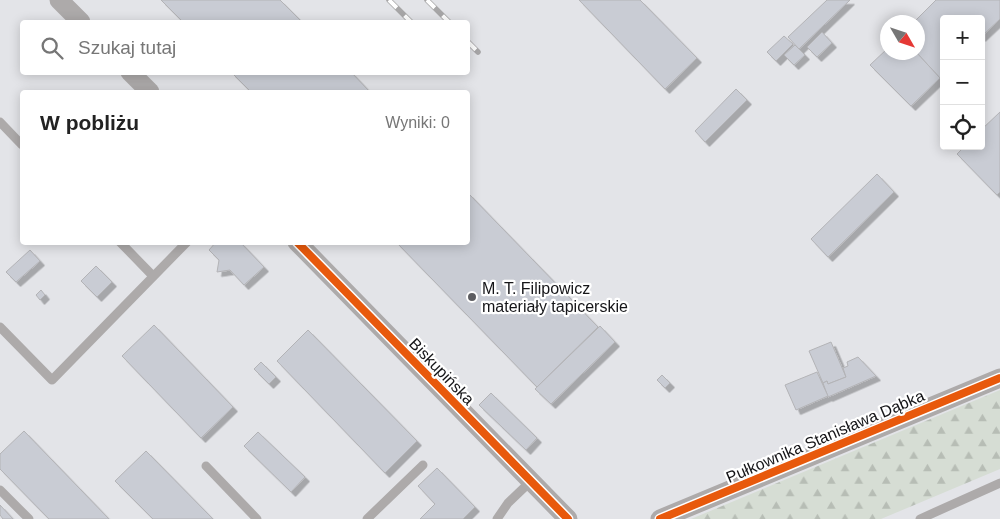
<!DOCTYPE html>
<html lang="pl">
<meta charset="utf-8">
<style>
body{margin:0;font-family:Helvetica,sans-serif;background:#f2f2f2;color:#222}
.controls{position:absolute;right:15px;top:15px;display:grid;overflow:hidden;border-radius:5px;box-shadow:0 2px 12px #0003}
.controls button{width:45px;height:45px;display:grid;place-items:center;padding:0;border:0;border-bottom:1px solid #e0e0e0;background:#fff;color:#222;font:25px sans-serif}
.compass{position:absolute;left:880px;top:15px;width:45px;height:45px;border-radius:50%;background:#fff;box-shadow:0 2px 12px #0003;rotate:129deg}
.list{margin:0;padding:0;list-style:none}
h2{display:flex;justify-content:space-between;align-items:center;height:65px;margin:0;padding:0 20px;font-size:21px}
h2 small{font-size:16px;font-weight:400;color:#767676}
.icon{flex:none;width:28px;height:28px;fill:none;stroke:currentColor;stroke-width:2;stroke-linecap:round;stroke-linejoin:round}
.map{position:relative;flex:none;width:1000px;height:519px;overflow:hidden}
.search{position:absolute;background:#fff;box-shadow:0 2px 12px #0003;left:20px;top:20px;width:450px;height:55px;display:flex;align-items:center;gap:12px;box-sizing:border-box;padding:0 18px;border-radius:5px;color:#767676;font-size:19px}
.panel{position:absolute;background:#fff;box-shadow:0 2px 12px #0003;left:20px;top:90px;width:450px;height:155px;border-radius:5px}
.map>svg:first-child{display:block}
</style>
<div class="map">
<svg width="1000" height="519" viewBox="0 0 1000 519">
<defs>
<pattern id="forest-firs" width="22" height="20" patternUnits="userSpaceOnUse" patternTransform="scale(1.25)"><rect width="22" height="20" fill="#d6ddd4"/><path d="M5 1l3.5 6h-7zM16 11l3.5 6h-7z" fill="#b7bdb5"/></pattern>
<filter id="shadow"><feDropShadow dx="4.5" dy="4.5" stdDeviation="0" flood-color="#0004"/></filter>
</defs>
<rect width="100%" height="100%" fill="#e3e4e8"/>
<!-- forest -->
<polygon fill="url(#forest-firs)" points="1000,390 1000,469 881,519 691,519"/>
<!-- building -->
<g fill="#c9ccd4" stroke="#b3b3b6" filter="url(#shadow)">
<polygon points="161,0 280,0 302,22 183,22"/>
<polygon points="579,0 640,0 697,58 665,89"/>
<polygon points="827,0 850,0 799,49 788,37"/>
<polygon points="936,0 1000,0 1000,19 981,37 981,19 944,19 944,74 940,78 916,52 918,52 918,22 914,22"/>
<polygon points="822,32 832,43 817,57 807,47"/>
<polygon points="784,36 793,44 776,61 767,52"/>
<polygon points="795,45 805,55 794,65 784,55"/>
<polygon points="888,48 888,52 916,52 940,78 911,106 870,65"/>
<polygon points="231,72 351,72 370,92 251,92"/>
<polygon points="736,89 747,100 705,142 695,131"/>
<polygon points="1000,112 1000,192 997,195 957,154 965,146 981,146 981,130"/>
<polygon points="877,174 894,192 828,257 811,239"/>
<polygon points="468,193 598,327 537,387 396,242 468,242"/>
<polygon points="216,242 240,242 264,267 244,285 230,270 217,272 219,260 209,250"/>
<polygon points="30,250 40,261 16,282 6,272"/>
<polygon points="96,266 112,282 97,297 81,281"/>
<polygon points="41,290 45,295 40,300 36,295"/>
<polygon points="154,325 233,407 201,438 122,356"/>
<polygon points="600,326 615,342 551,404 535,389"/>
<polygon points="308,330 417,441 385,473 277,361"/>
<polygon points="831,342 846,377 828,384 827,381 823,383 809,351"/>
<polygon points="858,357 876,376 828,397 823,383 827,381 828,384 846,377 843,368 848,366 847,362"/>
<polygon points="261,362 276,377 269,384 254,369"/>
<polygon points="817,372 828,396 796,410 785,385"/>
<polygon points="662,375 670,383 665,388 657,380"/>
<polygon points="491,393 537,438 526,450 479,405"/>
<polygon points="24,431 109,519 49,519 0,469 0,454"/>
<polygon points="258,432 305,477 291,492 244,446"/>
<polygon points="146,451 213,519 153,519 115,481"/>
<polygon points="437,468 475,507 463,519 420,519 435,504 418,486"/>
<polygon points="0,505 13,519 3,519 0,515"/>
</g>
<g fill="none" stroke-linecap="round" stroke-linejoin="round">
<!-- service -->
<g stroke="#adaaaa" stroke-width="9">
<polyline points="0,122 22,145"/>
<polyline points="120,242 153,276"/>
<polyline points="0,327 52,380 187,242"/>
<polyline points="206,466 257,519"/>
<polyline points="0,490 29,519"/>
<polyline points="367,519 423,465"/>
<polyline points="497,519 508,503 531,481"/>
<polyline points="920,519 1000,483"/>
</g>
<!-- minor -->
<g stroke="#adaaaa" stroke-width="19">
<polyline points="59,0 81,22"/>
<polyline points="130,72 150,92"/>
<polyline points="297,242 568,519"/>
<polyline points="660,519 1000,378"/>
</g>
<!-- rail casing -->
<g stroke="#a7a6a7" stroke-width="5.5">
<g id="rail">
<polyline points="389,0 411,22"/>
<polyline points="427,0 449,22"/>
<polyline points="468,42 478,52"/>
</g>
</g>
<!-- rail -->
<use href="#rail" stroke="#fff" stroke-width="4" stroke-dasharray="11" stroke-linecap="butt"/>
<!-- cycleway casing -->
<g stroke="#fff" stroke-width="11">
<g id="cycleway">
<polyline points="297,242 568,519"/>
<polyline points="660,519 1000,378"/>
</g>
</g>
<!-- cycleway -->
<use href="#cycleway" stroke="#e8590c" stroke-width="8"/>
</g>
<!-- markers -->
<circle fill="#5d5d61" stroke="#fff" stroke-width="2" cx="472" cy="297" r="5"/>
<g text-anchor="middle" stroke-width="4.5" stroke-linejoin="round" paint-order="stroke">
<!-- poi labels -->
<g font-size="16" fill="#151518" stroke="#fff" text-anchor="start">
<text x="482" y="294">M. T. Filipowicz<tspan x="482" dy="18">materiały tapicerskie</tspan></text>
</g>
<!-- street labels -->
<g font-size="16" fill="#151518" stroke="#fff">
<text transform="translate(442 371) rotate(46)" y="6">Biskupińska</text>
<text transform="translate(825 436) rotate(-23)" y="6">Pułkownika Stanisława Dąbka</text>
</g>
</g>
</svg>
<div class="controls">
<button>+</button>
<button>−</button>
<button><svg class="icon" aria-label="locate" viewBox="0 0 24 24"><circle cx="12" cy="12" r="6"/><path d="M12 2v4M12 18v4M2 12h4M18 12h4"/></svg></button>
</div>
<svg class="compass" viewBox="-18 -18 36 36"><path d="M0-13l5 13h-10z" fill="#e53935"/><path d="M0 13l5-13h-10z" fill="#767676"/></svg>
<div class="search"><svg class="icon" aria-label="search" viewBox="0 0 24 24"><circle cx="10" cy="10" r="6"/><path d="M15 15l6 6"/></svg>Szukaj tutaj</div>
<section class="panel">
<h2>W pobliżu<small>Wyniki: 0</small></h2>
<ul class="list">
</ul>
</section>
</div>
